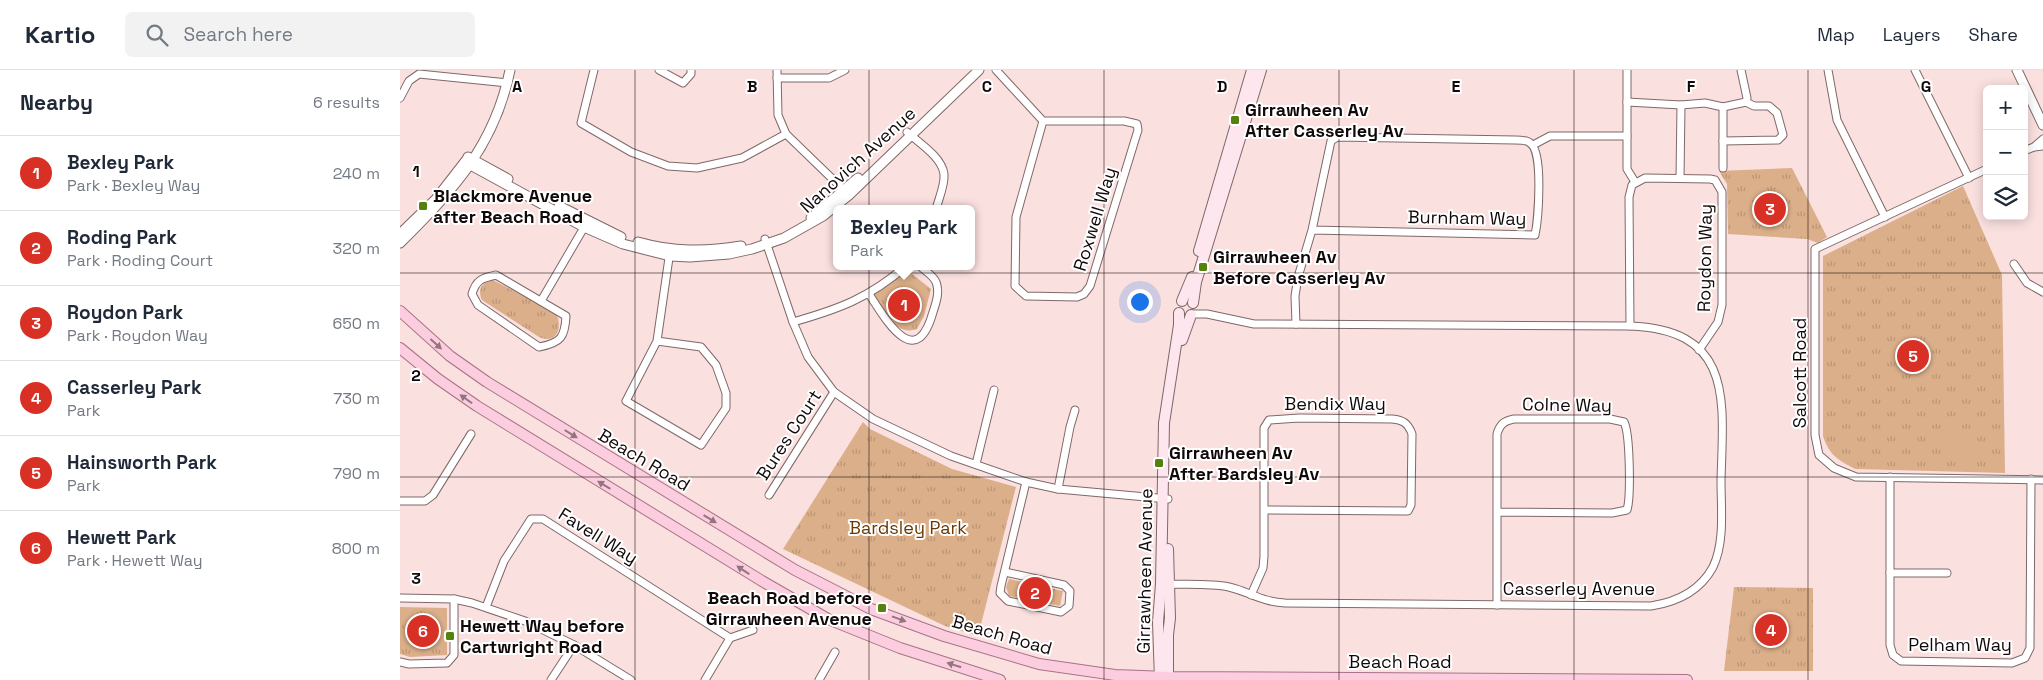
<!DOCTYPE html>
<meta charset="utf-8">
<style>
body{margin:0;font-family:"Space Grotesk",sans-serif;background:#f2f2f3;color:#1f2937}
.controls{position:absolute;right:15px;top:15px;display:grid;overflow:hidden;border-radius:8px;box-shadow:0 2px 12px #0003}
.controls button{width:45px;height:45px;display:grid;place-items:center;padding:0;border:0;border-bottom:1px solid #e0e1e3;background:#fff;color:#1f2937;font:25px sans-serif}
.you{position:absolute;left:739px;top:231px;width:18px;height:18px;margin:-12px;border:4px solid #fff;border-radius:50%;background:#1a73e8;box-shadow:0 0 0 8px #1a73e833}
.badge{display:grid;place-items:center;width:32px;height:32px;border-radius:50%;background:#d93025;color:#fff;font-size:16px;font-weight:700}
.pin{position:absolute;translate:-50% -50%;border:2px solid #fff;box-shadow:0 1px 5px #0006}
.popup{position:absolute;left:433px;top:135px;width:142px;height:65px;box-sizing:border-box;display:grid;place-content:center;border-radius:8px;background:#fff;filter:drop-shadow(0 1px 4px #0005);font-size:16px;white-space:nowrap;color:#747a83}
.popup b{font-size:19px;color:#1f2937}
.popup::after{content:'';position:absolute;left:50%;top:100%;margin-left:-10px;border:10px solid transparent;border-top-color:#fff}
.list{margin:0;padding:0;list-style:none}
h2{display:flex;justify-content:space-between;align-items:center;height:65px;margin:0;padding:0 20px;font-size:21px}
h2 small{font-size:16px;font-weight:400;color:#747a83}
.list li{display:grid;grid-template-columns:32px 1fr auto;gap:15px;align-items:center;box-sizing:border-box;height:75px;padding:0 20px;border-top:1px solid #e0e1e3}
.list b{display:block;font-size:19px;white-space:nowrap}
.list p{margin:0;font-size:16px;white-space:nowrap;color:#747a83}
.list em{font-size:16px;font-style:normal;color:#747a83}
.icon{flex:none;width:28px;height:28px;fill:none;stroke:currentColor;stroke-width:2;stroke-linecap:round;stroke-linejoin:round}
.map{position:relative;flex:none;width:1643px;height:610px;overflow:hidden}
header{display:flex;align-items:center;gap:30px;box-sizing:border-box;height:70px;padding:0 25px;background:#fff;border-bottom:1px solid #e0e1e3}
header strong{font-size:24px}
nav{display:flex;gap:28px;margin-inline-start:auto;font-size:18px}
.search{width:350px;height:45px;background:#f2f2f3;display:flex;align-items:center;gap:12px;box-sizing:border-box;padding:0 18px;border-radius:8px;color:#747a83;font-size:19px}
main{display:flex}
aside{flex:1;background:#fff}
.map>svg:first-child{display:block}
</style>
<header>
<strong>Kartio</strong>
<div class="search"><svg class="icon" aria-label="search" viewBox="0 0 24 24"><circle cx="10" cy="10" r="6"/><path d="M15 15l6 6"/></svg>Search here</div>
<nav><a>Map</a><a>Layers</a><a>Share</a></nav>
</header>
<main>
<aside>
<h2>Nearby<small>6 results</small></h2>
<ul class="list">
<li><span class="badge">1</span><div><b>Bexley Park</b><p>Park · Bexley Way</p></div><em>240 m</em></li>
<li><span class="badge">2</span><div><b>Roding Park</b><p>Park · Roding Court</p></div><em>320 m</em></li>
<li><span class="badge">3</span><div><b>Roydon Park</b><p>Park · Roydon Way</p></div><em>650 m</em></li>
<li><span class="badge">4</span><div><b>Casserley Park</b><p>Park</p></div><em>730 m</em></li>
<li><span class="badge">5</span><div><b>Hainsworth Park</b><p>Park</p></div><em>790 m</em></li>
<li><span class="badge">6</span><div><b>Hewett Park</b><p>Park · Hewett Way</p></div><em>800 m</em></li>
</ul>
</aside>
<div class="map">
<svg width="1643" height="610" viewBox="0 0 1643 610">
<defs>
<pattern id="grass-tufts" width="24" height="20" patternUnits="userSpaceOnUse" patternTransform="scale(1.25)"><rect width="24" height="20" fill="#dbaf89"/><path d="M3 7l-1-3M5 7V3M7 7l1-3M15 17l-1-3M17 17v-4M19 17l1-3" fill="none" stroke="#bb9575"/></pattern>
</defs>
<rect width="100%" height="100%" fill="#fbe0e0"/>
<!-- grass -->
<g fill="url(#grass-tufts)">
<polygon points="1392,98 1427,167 1418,173 1407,169 1328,164 1327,114 1319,101"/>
<path d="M1563,116l39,89 3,198 -150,-4c-17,-9 -26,-14 -32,-33v-180z"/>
<path d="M507,200l24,19 -7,27 -7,13c-22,8 -34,-20 -43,-35z"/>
<path d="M93,210l63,33c7,14 1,32 -17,24l-57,-37c-5,-11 0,-18 11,-20z"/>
<polygon points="463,352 470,359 552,399 616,417 578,566 545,556 383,479"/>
<polygon points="609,509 663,521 660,536 609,526 606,517"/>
<polygon points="1334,517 1413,518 1413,601 1324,601"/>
<polygon points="0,537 47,538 47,585 10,587 0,584"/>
</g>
<!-- pitch -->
<g fill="#dbaf89">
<rect x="1543" y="363" width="14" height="28"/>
<rect x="1560" y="363" width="15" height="27"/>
</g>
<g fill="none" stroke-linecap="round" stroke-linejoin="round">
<!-- minor casing -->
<g stroke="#7f6868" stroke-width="9">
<g id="minor">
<polyline points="194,0 181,53 231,82 268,96 297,98 342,88 386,64"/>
<polyline points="259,0 283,13 291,4 291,0"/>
<polyline points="377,0 378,45 386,64 447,123"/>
<polyline points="596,0 643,51 724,51 737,54 738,60 690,216 684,224 677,227 626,226 615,216 616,147 643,51"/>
<polyline points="1227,0 1227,99 1235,112"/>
<polyline points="1428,0 1437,50 1485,147"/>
<polyline points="1515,0 1569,108"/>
<polyline points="377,8 429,8 445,0"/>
<polyline points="0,28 9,11 19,4 108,13"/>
<polyline points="1227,32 1281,35 1305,33 1323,37 1346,32 1347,28 1341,0"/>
<polyline points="1323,37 1323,98"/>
<path d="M507,62c11,10 35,25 37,42 1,11 -5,24 -8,35"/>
<polyline points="1323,71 1378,70 1383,65 1377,43 1369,36 1354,36 1346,32"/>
<polyline points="1133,75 1150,66 1227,66"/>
<polyline points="1634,77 1643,69"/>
<polyline points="1624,81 1634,77 1643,76"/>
<polyline points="1587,99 1415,179 1415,365 1419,385 1434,398 1456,407 1643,410"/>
<polyline points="1280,108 1281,35"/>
<polyline points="365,169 393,252 408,287 434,322 473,349 551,386 626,412 658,419 768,429"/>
<polyline points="1614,194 1627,213 1643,222"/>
<path d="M96,205l70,41c-1,21 -5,27 -27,31l-61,-42 -6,-11c4,-14 10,-16 24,-19z"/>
<path d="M469,224c17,26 47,79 64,18 3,-9 7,-20 3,-30 -3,-7 -11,-11 -16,-16"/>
<polyline points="141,231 186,154"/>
<path d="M393,252c46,-13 76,-24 113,-56"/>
<path d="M896,254l-1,-28 3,-19 14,-47 19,-89 6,-4 178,3c5,0 12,0 15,3 14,8 8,78 5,92l-223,-5"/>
<polyline points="1230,256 1229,127 1232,115 1245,108 1310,109 1315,110 1322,122 1322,235 1318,252 1299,280"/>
<polyline points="257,271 301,277 316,295 326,323 326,338 301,375 226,331 257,271 270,181"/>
<polyline points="576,394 594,320"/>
<polyline points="1490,407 1490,575 1493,585 1501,591 1612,593 1625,588 1630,578 1631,409"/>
<polyline points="658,419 670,357 675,340"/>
<polyline points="369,425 434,322"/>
<polyline points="0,431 25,431 33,425 71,364"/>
<polyline points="605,502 664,515 670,521 669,536 661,542 608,531 600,523 601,516 626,412"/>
<polyline points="1490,503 1547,503"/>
<path d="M766,514c21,1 43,-1 63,3 21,5 33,15 56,16l366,3c26,-4 49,-15 62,-39 12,-25 8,-59 8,-86 2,-79 14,-151 -91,-155l-376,-2 -47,-10h-14"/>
<path d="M851,525l12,-27 1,-12v-128l5,-8 30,-2 93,1c11,1 16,4 20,15l-1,71 -3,6 -144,-1"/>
<polyline points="0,528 54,529 72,533 125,551 174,575 231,610"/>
<path d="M1097,535v-171c3,-10 7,-13 17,-15h96l14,3c6,11 7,75 3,88l-15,3 -114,-1"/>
<polyline points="86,537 104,491 131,449 143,449 330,568 305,610"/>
<polyline points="330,568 353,560"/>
<polyline points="0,592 9,594 47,593 54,585 54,529"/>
<polyline points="151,610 174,575"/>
<polyline points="419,610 435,582"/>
</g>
</g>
<!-- tertiary casing -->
<g stroke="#7f6868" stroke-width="11">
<g id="tertiary">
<polyline points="1617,0 1643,55"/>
<polyline points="68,87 108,109"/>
<polyline points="65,92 184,157 223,174 270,186 290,187 329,184 352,179 384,168 423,146 449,125 579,0"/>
<polyline points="159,136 221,167"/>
<polyline points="411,148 458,108"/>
<polyline points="0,164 36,129 68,88"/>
<path d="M238,172c35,10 67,10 103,4"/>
<path d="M0,173c53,-52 95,-98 110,-173"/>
</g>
</g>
<!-- secondary casing -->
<g stroke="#7f6868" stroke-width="12">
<g id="secondary">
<polyline points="799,181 852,0"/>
<polyline points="782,231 792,207"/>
<polyline points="793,233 796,212 861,0"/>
<polyline points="782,270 791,245"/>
<polyline points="760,610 758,552 761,514 764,353 779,255 779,243"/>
<polyline points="768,610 768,565 770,548 768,479"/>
</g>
</g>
<!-- primary casing -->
<g stroke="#a77385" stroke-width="12">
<g id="primary">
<polyline points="0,241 50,286 87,312 395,500 471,539 544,566 639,594 715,605 768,607 1287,610"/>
<polyline points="0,278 38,309 77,336 362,511 428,549 500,578 600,610"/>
</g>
</g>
<!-- minor -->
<use href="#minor" stroke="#fff" stroke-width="7"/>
<!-- tertiary -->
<use href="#tertiary" stroke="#fff" stroke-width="9"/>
<!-- secondary -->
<use href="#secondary" stroke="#fde6ee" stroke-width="10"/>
<!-- primary -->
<use href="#primary" stroke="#fbcdde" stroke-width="10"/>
</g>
<!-- one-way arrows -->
<defs><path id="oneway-solid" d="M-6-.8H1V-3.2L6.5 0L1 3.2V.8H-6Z" transform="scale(1.25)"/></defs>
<g fill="#92757e">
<use href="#oneway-solid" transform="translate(36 274) rotate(42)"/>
<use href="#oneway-solid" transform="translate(66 329) rotate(-145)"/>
<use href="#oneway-solid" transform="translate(171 364) rotate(32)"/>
<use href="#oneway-solid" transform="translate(204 415) rotate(-149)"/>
<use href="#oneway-solid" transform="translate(310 449) rotate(31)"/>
<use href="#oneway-solid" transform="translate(343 500) rotate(-147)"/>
<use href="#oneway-solid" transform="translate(499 549) rotate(20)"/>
<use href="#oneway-solid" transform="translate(554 595) rotate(-163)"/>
</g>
<!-- grid -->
<path fill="none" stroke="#110909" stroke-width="1" stroke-opacity="0.55" d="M235,0v610M469,0v610M704,0v610M939,0v610M1174,0v610M1408,0v610M0,203h1643M0,407h1643"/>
<!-- markers -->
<g fill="#55820e" stroke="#fff" stroke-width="2">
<rect x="830" y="45" width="10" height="10" rx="2.5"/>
<rect x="18" y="131" width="10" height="10" rx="2.5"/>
<rect x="798" y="192" width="10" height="10" rx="2.5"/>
<rect x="754" y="388" width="10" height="10" rx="2.5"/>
<rect x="477" y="533" width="10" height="10" rx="2.5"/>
<rect x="45" y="561" width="10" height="10" rx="2.5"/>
</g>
<g text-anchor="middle" stroke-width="4" stroke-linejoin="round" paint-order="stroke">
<!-- poi labels -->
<g font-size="18" font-weight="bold" fill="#110909" stroke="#fff" text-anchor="start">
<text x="845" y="46">Girrawheen Av<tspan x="845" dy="21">After Casserley Av</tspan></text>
<text x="33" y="132">Blackmore Avenue<tspan x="33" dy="21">after Beach Road</tspan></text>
<text x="813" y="193">Girrawheen Av<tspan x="813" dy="21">Before Casserley Av</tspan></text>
<text x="769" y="389">Girrawheen Av<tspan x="769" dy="21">After Bardsley Av</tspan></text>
<text x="472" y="534" text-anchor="end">Beach Road before<tspan x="472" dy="21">Girrawheen Avenue</tspan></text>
<text x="60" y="562">Hewett Way before<tspan x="60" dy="21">Cartwright Road</tspan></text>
</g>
<!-- street labels -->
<g font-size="18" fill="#110909" stroke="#fff">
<text transform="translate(458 90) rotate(-42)" y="6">Nanovich Avenue</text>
<text transform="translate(1067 148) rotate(1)" y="6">Burnham Way</text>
<text transform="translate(695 149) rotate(-73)" y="6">Roxwell Way</text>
<text transform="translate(1305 188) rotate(-89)" y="6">Roydon Way</text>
<text transform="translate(1400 303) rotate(-90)" y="6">Salcott Road</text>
<text x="935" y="340">Bendix Way</text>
<text transform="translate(1167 335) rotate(1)" y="6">Colne Way</text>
<text transform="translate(389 365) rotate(-57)" y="6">Bures Court</text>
<text transform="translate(244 390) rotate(31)" y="6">Beach Road</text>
<text transform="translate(198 466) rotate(32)" y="6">Favell Way</text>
<text transform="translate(745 501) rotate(-89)" y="6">Girrawheen Avenue</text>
<text x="1179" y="525">Casserley Avenue</text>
<text transform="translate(602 565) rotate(16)" y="6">Beach Road</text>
<text x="1560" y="581">Pelham Way</text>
<text x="1000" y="598">Beach Road</text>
</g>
<!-- park labels -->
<g font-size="18" fill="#683a01" stroke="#fff">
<text x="508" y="464">Bardsley Park</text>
</g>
</g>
<g font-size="16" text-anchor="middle" font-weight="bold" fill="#110909" stroke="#fff" stroke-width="4" stroke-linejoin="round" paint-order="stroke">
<text x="117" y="22">A</text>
<text x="352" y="22">B</text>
<text x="587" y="22">C</text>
<text x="822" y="22">D</text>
<text x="1056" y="22">E</text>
<text x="1291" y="22">F</text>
<text x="1526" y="22">G</text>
<text x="16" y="107">1</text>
<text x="16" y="311">2</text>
<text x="16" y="514">3</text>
</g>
</svg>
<div class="controls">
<button>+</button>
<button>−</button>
<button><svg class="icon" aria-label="layers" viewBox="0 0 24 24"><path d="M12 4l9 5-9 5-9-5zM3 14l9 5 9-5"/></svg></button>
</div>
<div class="you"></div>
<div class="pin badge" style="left:504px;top:235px">1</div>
<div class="popup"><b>Bexley Park</b>Park</div>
<div class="pin badge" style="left:635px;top:523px">2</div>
<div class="pin badge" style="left:1370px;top:139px">3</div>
<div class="pin badge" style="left:1371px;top:560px">4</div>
<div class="pin badge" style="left:1513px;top:286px">5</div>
<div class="pin badge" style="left:23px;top:561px">6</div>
</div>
</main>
